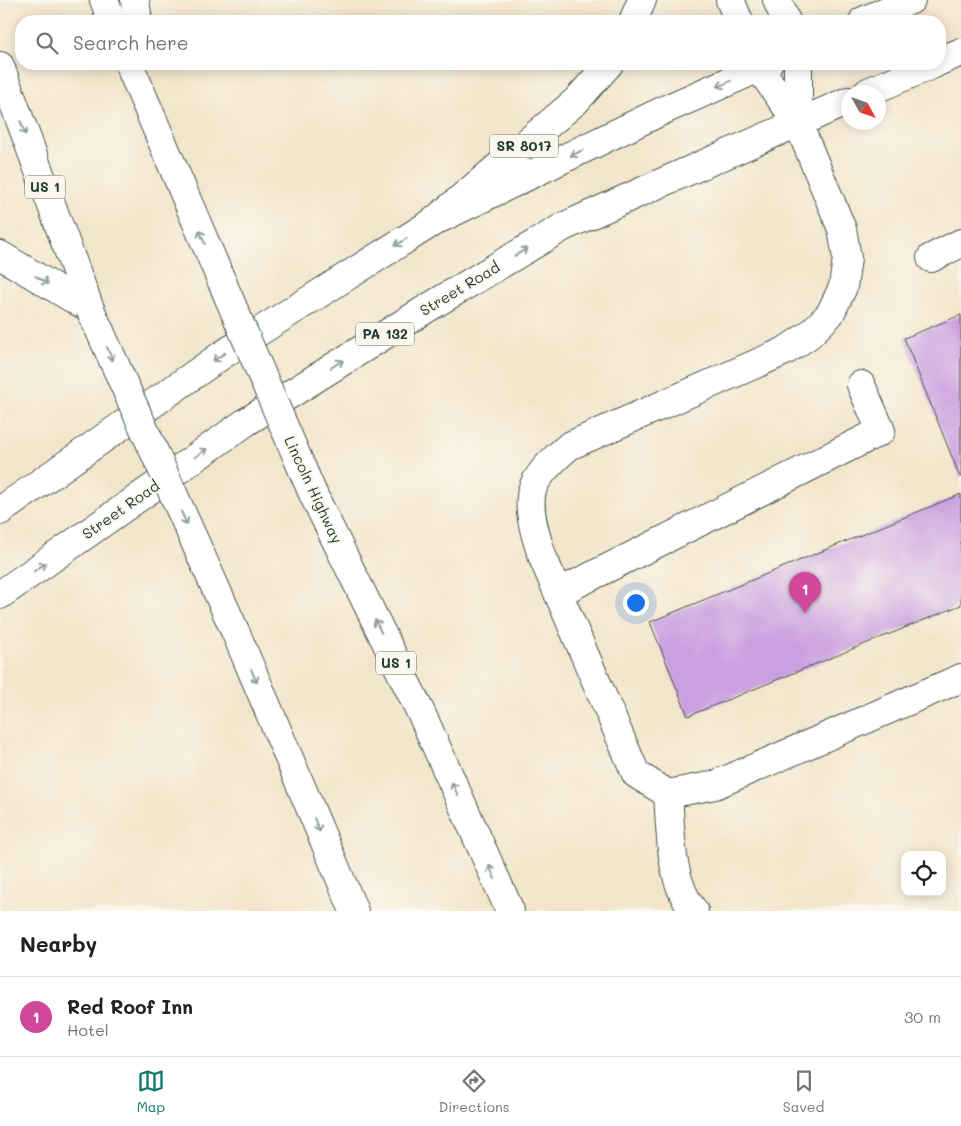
<!DOCTYPE html>
<style>
body{margin:0;font-family:Mali,sans-serif;background:#f6f6f6;color:#202124}
.controls{position:absolute;right:15px;bottom:15px;display:grid;overflow:hidden;border-radius:10px;box-shadow:0 2px 12px #0003}
.controls button{width:45px;height:45px;display:grid;place-items:center;padding:0;border:0;border-bottom:1px solid #e0e0e0;background:#fff;color:#202124;font:25px sans-serif}
.compass{position:absolute;left:841px;top:85px;width:45px;height:45px;border-radius:50%;background:#fff;box-shadow:0 2px 12px #0003;rotate:130deg}
.you{position:absolute;left:635px;top:602px;width:18px;height:18px;margin:-12px;border:4px solid #fff;border-radius:50%;background:#1a73e8;box-shadow:0 0 0 8px #1a73e833}
.badge{display:grid;place-items:center;width:32px;height:32px;border-radius:50%;background:#0f766e;color:#fff;font-size:16px;font-weight:700}
.pin{position:absolute;translate:-50% -41px;filter:drop-shadow(0 1px 2px #0008)}
.pin::after{content:'';position:absolute;top:26px;width:18px;height:15px;background:inherit;clip-path:polygon(0 0,100% 0,50% 100%)}
.list{margin:0;padding:0;list-style:none}
h2{display:flex;justify-content:space-between;align-items:center;height:65px;margin:0;padding:0 20px;font-size:21px}
h2 small{font-size:16px;font-weight:400;color:#757577}
.list li{display:grid;grid-template-columns:32px 1fr auto;gap:15px;align-items:center;box-sizing:border-box;height:80px;padding:0 20px;border-top:1px solid #e0e0e0}
.list b{display:block;font-size:19px;white-space:nowrap}
.list p{margin:0;font-size:16px;white-space:nowrap;color:#757577}
.list em{font-size:16px;font-style:normal;color:#757577}
.icon{flex:none;width:28px;height:28px;fill:none;stroke:currentColor;stroke-width:2;stroke-linecap:round;stroke-linejoin:round}
.map{position:relative;flex:none;width:961px;height:911px;overflow:hidden}
.search{position:absolute;background:#fff;box-shadow:0 2px 12px #0003;left:15px;right:15px;top:15px;height:55px;display:flex;align-items:center;gap:12px;box-sizing:border-box;padding:0 18px;border-radius:20px;color:#757577;font-size:19px}
.sheet{height:145px;background:#fff}
nav{display:flex;justify-content:space-around;align-items:center;box-sizing:border-box;height:70px;border-top:1px solid #e0e0e0;background:#fff;font-size:14px;color:#757577}
nav a{display:grid;justify-items:center;gap:2px}
nav .on{color:#0f766e}
.map>svg:first-child{display:block}
</style>
<div class="map">
<svg width="961" height="911" viewBox="0 0 961 911">
<rect width="100%" height="100%" fill="#fbf7ec"/>
<filter id="ink" filterUnits="userSpaceOnUse"><feTurbulence type="fractalNoise" baseFrequency=".02" numOctaves="2"/><feDisplacementMap in="SourceGraphic" scale="10" xChannelSelector="R" yChannelSelector="G"/><feConvolveMatrix kernelMatrix="1 2 1 2 8 2 1 2 1" color-interpolation-filters="sRGB"/></filter>
<filter id="wash" filterUnits="userSpaceOnUse"><feTurbulence type="fractalNoise" baseFrequency=".0096" numOctaves="4" result="noise"/><feDisplacementMap in="SourceGraphic" scale="20" xChannelSelector="R" yChannelSelector="G"/><feGaussianBlur stdDeviation="1.12" result="paint"/><feColorMatrix in="noise" values="0 0 0 0 0 0 0 0 0 0 0 0 0 0 0 0 0 1.4 0 .05"/><feComposite in="paint" operator="in"/></filter>
<g filter="url(#wash)">
<rect width="100%" height="100%" fill="#f3e5cb"/>
<g id="blocks">
<!-- building -->
<g fill="#cba0e0">
<polygon points="961,315 961,477 960,477 904,338"/>
<polygon points="961,494 961,605 688,716 650,622"/>
</g>
</g>
</g>
<g filter="url(#ink)">
<use href="#blocks" fill-opacity="0" stroke="#3f564b" stroke-width="1"/>
<g fill="none" stroke-linecap="round" stroke-linejoin="round">
<!-- minor casing -->
<g stroke="#3f564b" stroke-width="30">
<g id="minor">
<path d="M798,123l44,106 5,29 -4,29 -13,27 -21,21 -24,16 -216,95c-12,11 -26,22 -34,37 -11,20 1,55 8,75l93,216 32,20 47,-9 246,-107"/>
<polyline points="931,258 961,243"/>
<polyline points="558,593 881,431 861,385"/>
<path d="M668,794c3,37 1,87 26,117"/>
</g>
</g>
<!-- major casing -->
<g stroke="#3f564b" stroke-width="30">
<g id="major">
<polyline points="863,21 911,0"/>
<polyline points="940,61 961,52"/>
<polyline points="759,68 798,123"/>
<polyline points="868,92 934,64"/>
<polyline points="798,123 798,64"/>
<polyline points="0,511 222,355 433,222 664,110 768,64"/>
<polyline points="0,595 246,422 426,309 563,227 663,182 848,101"/>
</g>
</g>
<!-- highway casing -->
<g stroke="#3f564b" stroke-width="30">
<g id="highway">
<polyline points="104,0 112,21"/>
<polyline points="135,0 138,21"/>
<polyline points="730,0 739,21"/>
<polyline points="777,0 786,21"/>
<polyline points="633,21 642,0"/>
<polyline points="129,64 222,282"/>
<polyline points="757,64 759,68"/>
<polyline points="0,66 90,309"/>
<polyline points="433,222 576,101 609,64"/>
<polyline points="0,255 90,309"/>
<polyline points="313,494 423,717 510,911"/>
<polyline points="235,631 354,911"/>
</g>
</g>
<!-- minor -->
<use href="#minor" stroke="#fff" stroke-width="28"/>
<!-- major -->
<use href="#major" stroke="#fff" stroke-width="28"/>
<!-- highway -->
<use href="#highway" stroke="#fff" stroke-width="28"/>
<!-- highway-bridge casing -->
<g stroke="#3f564b" stroke-width="30" stroke-linecap="butt">
<g id="highway-bridge">
<polyline points="222,282 313,494"/>
<polyline points="90,309 235,631"/>
</g>
</g>
<!-- highway-bridge -->
<use href="#highway-bridge" stroke="#fff" stroke-width="28"/>
</g>
<!-- one-way arrows -->
<defs><path id="oneway-shaft" d="M-6 0H5M1.5-3L5.5 0L1.5 3" fill="none" stroke-width="1.6" stroke-linecap="round" stroke-linejoin="round" transform="scale(1.25)"/></defs>
<g stroke="#8f9e9a">
<use href="#oneway-shaft" transform="translate(724 84) rotate(156)"/>
<use href="#oneway-shaft" transform="translate(23 128) rotate(70)"/>
<use href="#oneway-shaft" transform="translate(577 153) rotate(154)"/>
<use href="#oneway-shaft" transform="translate(202 237) rotate(-113)"/>
<use href="#oneway-shaft" transform="translate(401 242) rotate(148)"/>
<use href="#oneway-shaft" transform="translate(521 252) rotate(-31)"/>
<use href="#oneway-shaft" transform="translate(42 280) rotate(31)"/>
<use href="#oneway-shaft" transform="translate(110 354) rotate(66)"/>
<use href="#oneway-shaft" transform="translate(219 357) rotate(146)"/>
<use href="#oneway-shaft" transform="translate(337 364) rotate(-32)"/>
<use href="#oneway-shaft" transform="translate(201 453) rotate(-35)"/>
<use href="#oneway-shaft" transform="translate(184 518) rotate(66)"/>
<use href="#oneway-shaft" transform="translate(40 567) rotate(-35)"/>
<use href="#oneway-shaft" transform="translate(378 626) rotate(-116)"/>
<use href="#oneway-shaft" transform="translate(254 676) rotate(67)"/>
<use href="#oneway-shaft" transform="translate(455 789) rotate(-114)"/>
<use href="#oneway-shaft" transform="translate(317 825) rotate(67)"/>
<use href="#oneway-shaft" transform="translate(492 872) rotate(-114)"/>
</g>
</g>
<g text-anchor="middle" stroke-width="4" stroke-linejoin="round" paint-order="stroke">
<!-- shield labels -->
<g fill="#fbf7ec" stroke="#61756b" stroke-width="1">
<rect x="490" y="134.5" width="68" height="23" rx="4"/>
<rect x="25" y="175.5" width="40" height="23" rx="4"/>
<rect x="356" y="322.5" width="58" height="23" rx="4"/>
<rect x="376" y="651.5" width="40" height="23" rx="4"/>
</g>
<g font-size="14" font-weight="bold" fill="#1f3d34">
<text x="524" y="151">SR 8017</text>
<text x="45" y="192">US 1</text>
<text x="385" y="339">PA 132</text>
<text x="396" y="668">US 1</text>
</g>
<!-- street labels -->
<g font-size="15" fill="#1f3d34" stroke="#fbf7ec">
<text transform="translate(460 289) rotate(-31)" y="5">Street Road</text>
<text transform="translate(313 490) rotate(65)" y="5">Lincoln Highway</text>
<text transform="translate(121 510) rotate(-35)" y="5">Street Road</text>
</g>
</g>
</svg>
<div class="controls">
<button><svg class="icon" aria-label="locate" viewBox="0 0 24 24"><circle cx="12" cy="12" r="6"/><path d="M12 2v4M12 18v4M2 12h4M18 12h4"/></svg></button>
</div>
<svg class="compass" viewBox="-18 -18 36 36"><path d="M0-13l5 13h-10z" fill="#e53935"/><path d="M0 13l5-13h-10z" fill="#757577"/></svg>
<div class="you"></div>
<div class="pin badge" style="left:805px;top:613px;background:#d1479c">1</div>
<div class="search"><svg class="icon" aria-label="search" viewBox="0 0 24 24"><circle cx="10" cy="10" r="6"/><path d="M15 15l6 6"/></svg>Search here</div>
</div>
<section class="sheet">
<h2>Nearby<small></small></h2>
<ul class="list">
<li><span class="badge" style="background:#d1479c">1</span><div><b>Red Roof Inn</b><p>Hotel</p></div><em>30 m</em></li>
</ul>
</section>
<nav>
<a class="on"><svg class="icon" aria-label="map" viewBox="0 0 24 24"><path d="M3 6l6-2 6 2 6-2v14l-6 2-6-2-6 2zM9 4v14M15 6v14"/></svg>Map</a>
<a><svg class="icon" aria-label="directions" viewBox="0 0 24 24"><path d="M12 3l9 9-9 9-9-9zM9 14v-3h6M13 9l2 2-2 2"/></svg>Directions</a>
<a><svg class="icon" aria-label="saved" viewBox="0 0 24 24"><path d="M7 4h10v16l-5-4-5 4z"/></svg>Saved</a>
</nav>
